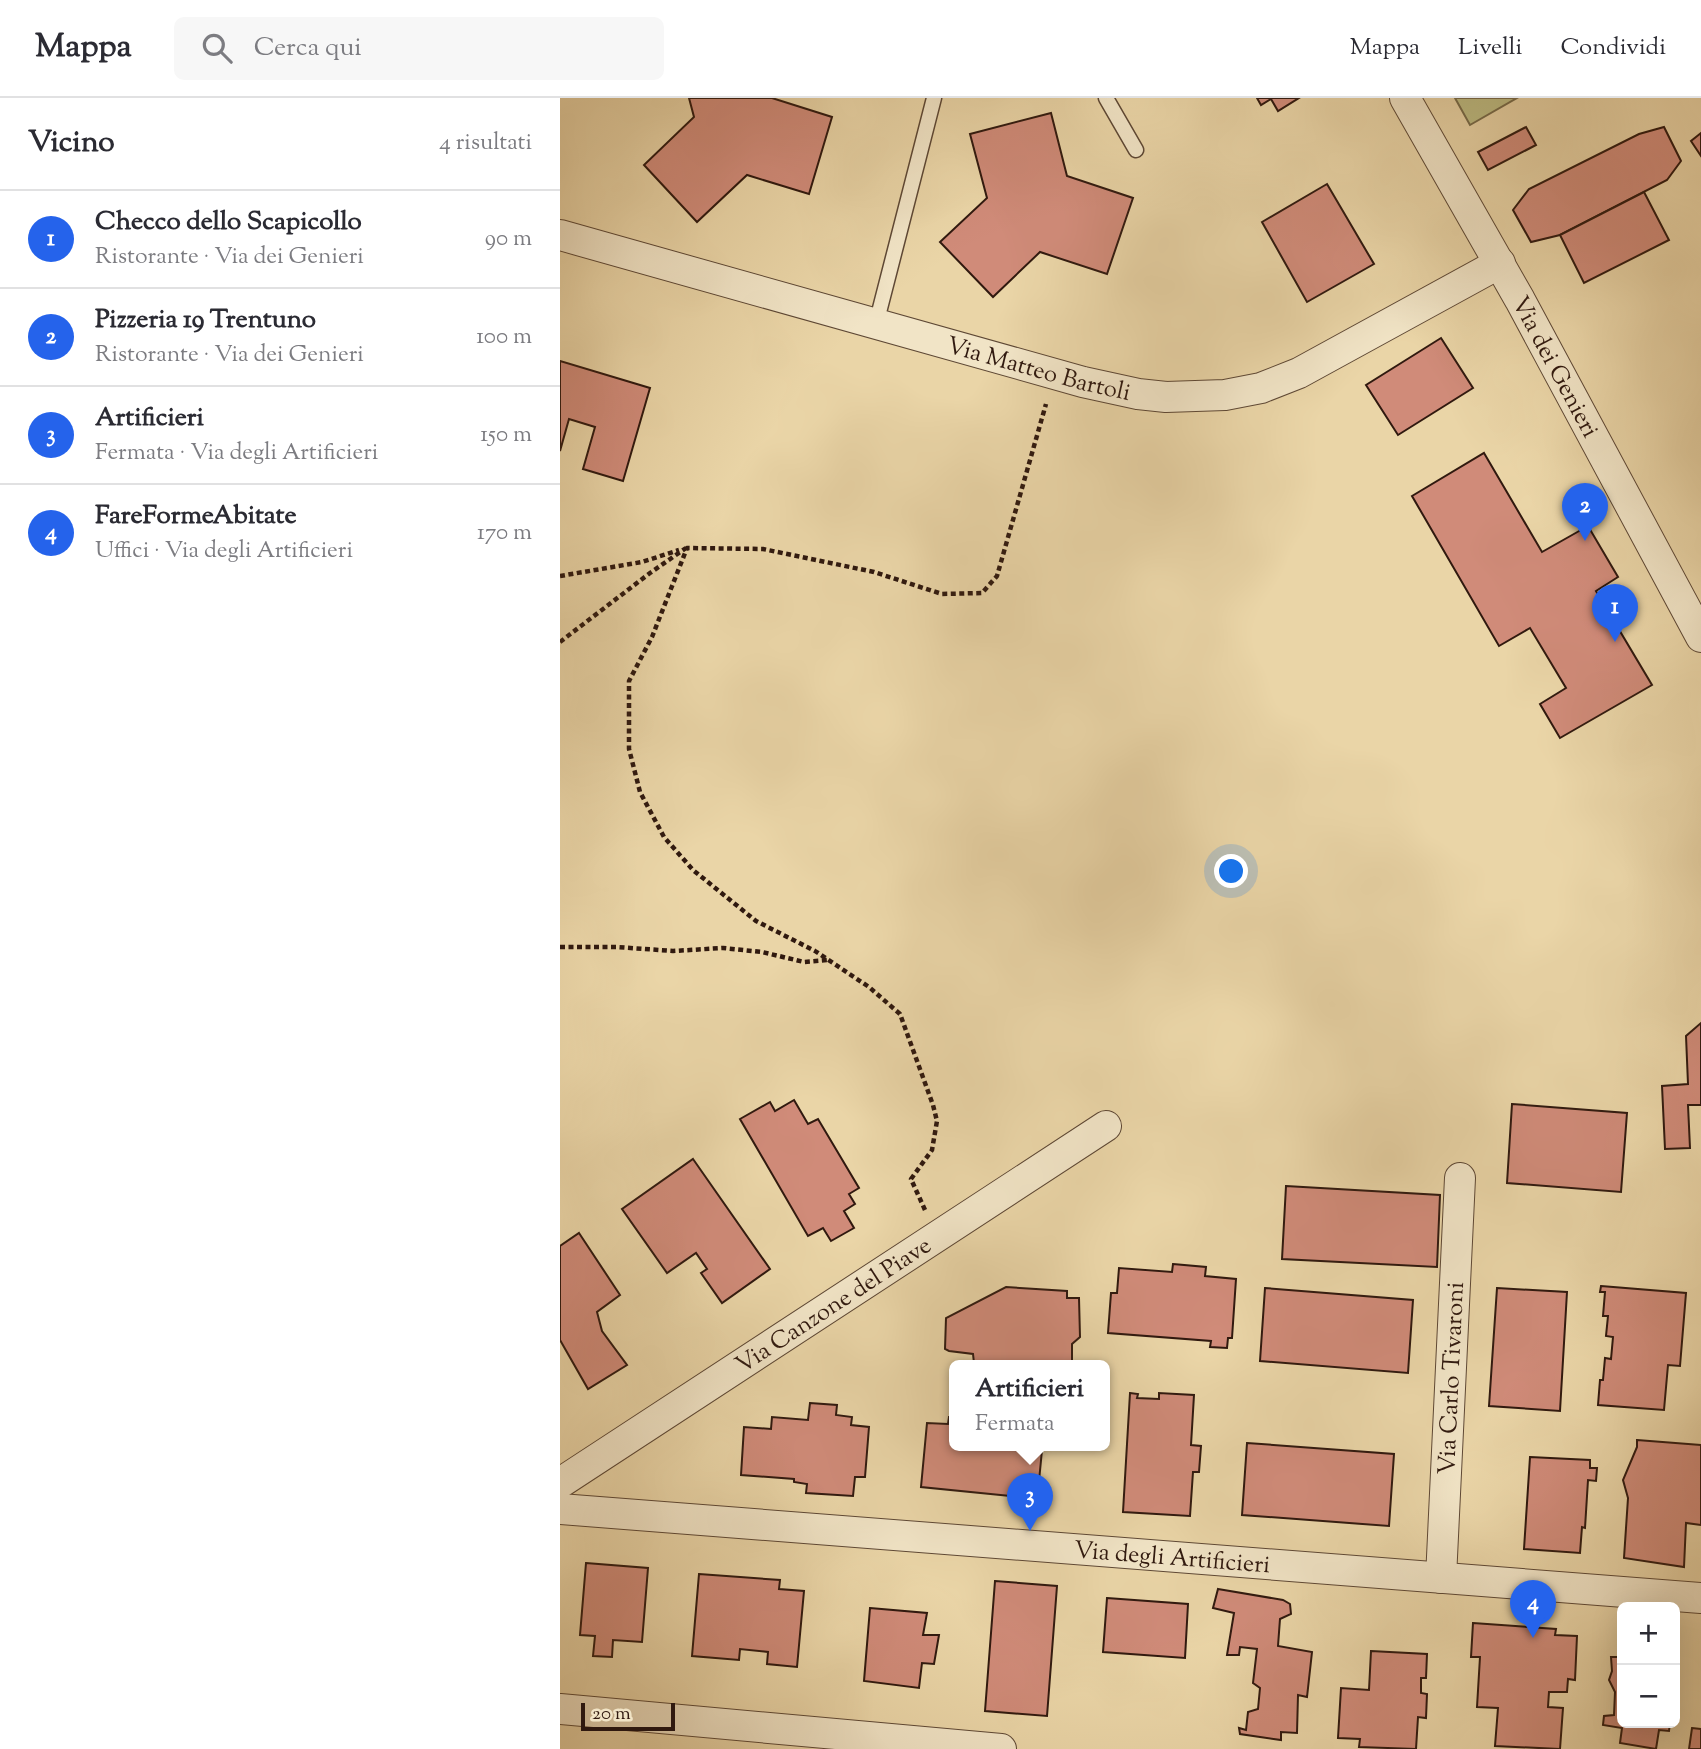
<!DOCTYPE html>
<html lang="it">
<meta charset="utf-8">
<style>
body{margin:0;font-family:"Sorts Mill Goudy",serif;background:#f7f7f7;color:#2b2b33}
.controls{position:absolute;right:21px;bottom:21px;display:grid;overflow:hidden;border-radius:10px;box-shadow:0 7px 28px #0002}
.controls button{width:63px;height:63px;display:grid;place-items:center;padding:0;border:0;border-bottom:2px solid #e1e1e2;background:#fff;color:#2b2b33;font:35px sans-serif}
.scale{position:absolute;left:21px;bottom:18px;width:94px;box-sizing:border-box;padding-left:7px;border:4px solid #30190f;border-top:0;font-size:19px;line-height:24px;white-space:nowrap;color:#30190f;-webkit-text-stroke:5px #f1e4c6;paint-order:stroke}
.you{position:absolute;left:672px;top:774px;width:24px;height:24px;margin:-18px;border:5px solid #fff;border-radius:50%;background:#1a73e8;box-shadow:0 0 0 10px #1a73e833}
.badge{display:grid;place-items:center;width:46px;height:46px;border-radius:50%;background:#2563eb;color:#fff;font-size:23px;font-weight:700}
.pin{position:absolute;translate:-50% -58px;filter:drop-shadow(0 2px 4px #0008)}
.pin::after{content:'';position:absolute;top:37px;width:24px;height:21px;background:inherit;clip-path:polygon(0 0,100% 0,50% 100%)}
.popup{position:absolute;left:389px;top:1262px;width:161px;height:91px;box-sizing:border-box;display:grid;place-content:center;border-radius:10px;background:#fff;filter:drop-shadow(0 2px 5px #0005);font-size:23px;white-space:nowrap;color:#7c7c81}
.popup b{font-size:26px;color:#2b2b33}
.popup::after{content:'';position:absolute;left:50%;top:100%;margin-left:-14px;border:14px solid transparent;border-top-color:#fff}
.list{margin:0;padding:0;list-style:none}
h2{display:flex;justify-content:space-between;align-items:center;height:91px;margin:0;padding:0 28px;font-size:30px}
h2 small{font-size:23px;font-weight:400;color:#7c7c81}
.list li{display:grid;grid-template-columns:46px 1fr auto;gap:21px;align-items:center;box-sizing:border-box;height:98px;padding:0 28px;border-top:2px solid #e1e1e2}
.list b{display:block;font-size:26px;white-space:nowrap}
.list p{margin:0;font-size:23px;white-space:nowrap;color:#7c7c81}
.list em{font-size:23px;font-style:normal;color:#7c7c81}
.icon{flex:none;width:38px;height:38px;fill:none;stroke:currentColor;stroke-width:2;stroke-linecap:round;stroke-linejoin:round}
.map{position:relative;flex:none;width:1141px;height:1651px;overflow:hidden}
header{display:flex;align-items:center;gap:42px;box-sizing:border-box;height:98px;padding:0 35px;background:#fff;border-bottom:2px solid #e1e1e2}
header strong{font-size:33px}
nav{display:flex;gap:38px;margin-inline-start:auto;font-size:24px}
.search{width:490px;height:63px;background:#f7f7f7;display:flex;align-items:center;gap:18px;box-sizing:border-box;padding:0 24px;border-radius:10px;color:#7c7c81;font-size:26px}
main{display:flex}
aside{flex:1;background:#fff}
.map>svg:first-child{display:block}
</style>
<header>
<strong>Mappa</strong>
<div class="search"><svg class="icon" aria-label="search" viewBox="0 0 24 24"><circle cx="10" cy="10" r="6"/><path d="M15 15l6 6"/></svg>Cerca qui</div>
<nav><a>Mappa</a><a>Livelli</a><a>Condividi</a></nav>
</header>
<main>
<aside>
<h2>Vicino<small>4 risultati</small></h2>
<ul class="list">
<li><span class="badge">1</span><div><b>Checco dello Scapicollo</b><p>Ristorante · Via dei Genieri</p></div><em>90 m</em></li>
<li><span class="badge">2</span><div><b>Pizzeria 19 Trentuno</b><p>Ristorante · Via dei Genieri</p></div><em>100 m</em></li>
<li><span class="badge">3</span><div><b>Artificieri</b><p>Fermata · Via degli Artificieri</p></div><em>150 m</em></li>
<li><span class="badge">4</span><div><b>FareFormeAbitate</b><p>Uffici · Via degli Artificieri</p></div><em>170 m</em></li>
</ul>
</aside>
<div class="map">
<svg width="1141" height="1651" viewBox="0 0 1141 1651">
<rect width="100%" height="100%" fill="#ead5a7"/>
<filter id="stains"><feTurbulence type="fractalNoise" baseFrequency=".00286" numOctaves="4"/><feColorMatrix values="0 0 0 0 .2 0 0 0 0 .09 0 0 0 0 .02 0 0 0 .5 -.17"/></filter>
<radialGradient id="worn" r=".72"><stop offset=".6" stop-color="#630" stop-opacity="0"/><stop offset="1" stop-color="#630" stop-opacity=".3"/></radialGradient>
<!-- green -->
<polygon fill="#bdbc83" stroke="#766a49" stroke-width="2" points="895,0 957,0 910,27"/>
<!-- building -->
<g fill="#d08b79" stroke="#30190f" stroke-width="2">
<polygon points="129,0 212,0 272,19 249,96 187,77 137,124 84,67 134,19"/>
<polygon points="697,0 739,0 718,13 711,1 701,7"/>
<polygon points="491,15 507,78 573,100 547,176 480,154 433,199 380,144 427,100 410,36"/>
<polygon points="966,29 976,47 928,72 918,54"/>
<polygon points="1104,29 1121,63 1107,82 1000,137 971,144 953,112 969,91 1079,36"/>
<polygon points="1141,35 1141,58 1131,43"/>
<polygon points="767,86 814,166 747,204 702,124"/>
<polygon points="1084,94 1109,142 1024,185 1000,137"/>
<polygon points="881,240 913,290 838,337 806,287"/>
<polygon points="0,263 90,290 63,383 23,371 35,329 9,321 0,353"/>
<polygon points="924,355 982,454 1028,428 1058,479 1036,493 1092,587 1000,640 980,606 1006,590 970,530 939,548 852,398"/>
<polygon points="1141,925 1141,1007 1128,1007 1130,1050 1105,1051 1102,988 1128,986 1126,938"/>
<polygon points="234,1002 248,1026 258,1021 299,1090 289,1096 295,1106 284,1113 294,1130 271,1143 263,1130 248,1138 180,1021 210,1004 215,1013"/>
<polygon points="952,1006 1067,1015 1061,1094 947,1085"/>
<polygon points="133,1061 210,1171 162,1205 141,1175 147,1171 136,1155 107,1175 62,1111"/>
<polygon points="726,1088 880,1097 877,1169 722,1161"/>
<polygon points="19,1135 60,1197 37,1214 42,1233 67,1267 28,1291 0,1242 0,1148"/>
<polygon points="613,1166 646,1169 645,1178 676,1181 672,1240 668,1240 667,1250 650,1249 651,1243 548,1235 551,1195 557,1195 559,1170 612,1174"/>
<polygon points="1041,1188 1126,1195 1120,1268 1108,1267 1104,1312 1038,1307 1040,1282 1043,1282 1045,1260 1051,1261 1053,1239 1046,1238 1048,1218 1043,1218 1045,1194 1040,1194"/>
<polygon points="446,1189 507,1193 507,1200 519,1200 520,1239 512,1246 512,1267 414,1265 413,1256 389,1253 385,1251 386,1220"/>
<polygon points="705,1190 853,1202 848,1275 700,1263"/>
<polygon points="937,1190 1007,1194 1000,1313 929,1308"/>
<polygon points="570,1295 578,1296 577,1300 599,1301 599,1295 634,1297 631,1347 641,1348 639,1374 633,1374 630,1418 563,1414"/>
<polygon points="250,1305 277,1307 276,1317 292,1319 291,1327 309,1329 305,1379 295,1379 293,1398 246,1395 247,1386 234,1384 234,1381 181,1377 184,1329 211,1331 212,1319 248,1322"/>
<polygon points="389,1319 395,1319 395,1347 475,1347 474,1351 482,1352 479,1383 472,1383 470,1400 361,1389 367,1325 388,1326"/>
<polygon points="1077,1342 1141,1347 1141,1427 1126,1425 1124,1469 1064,1460 1068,1400 1063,1382 1077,1349"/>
<polygon points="687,1345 834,1356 829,1428 682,1417"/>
<polygon points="970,1359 1030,1362 1030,1370 1037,1370 1036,1383 1028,1382 1025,1430 1022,1429 1020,1455 964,1451"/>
<polygon points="26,1465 88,1470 82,1544 53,1542 52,1559 33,1558 35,1538 20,1537"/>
<polygon points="139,1476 220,1482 219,1491 244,1493 237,1569 207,1566 208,1554 180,1551 179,1562 132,1558"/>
<polygon points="435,1483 497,1488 487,1618 425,1613"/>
<polygon points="658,1491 723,1502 730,1506 731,1516 720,1521 718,1548 752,1554 747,1599 738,1597 737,1635 721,1634 721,1642 680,1636 679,1630 686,1632 688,1614 698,1611 700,1590 693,1585 697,1551 680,1549 679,1557 667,1557 674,1515 653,1510"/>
<polygon points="547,1500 628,1506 625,1560 543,1554"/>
<polygon points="310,1510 367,1515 363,1537 379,1537 374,1566 362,1565 359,1590 304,1583"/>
<polygon points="913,1525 996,1531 995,1537 1017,1538 1015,1582 1008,1581 1007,1594 989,1594 988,1609 1003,1610 1000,1651 935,1648 938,1610 917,1609 920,1559 911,1559"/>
<polygon points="1062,1550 1062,1625 1110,1625 1109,1633 1099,1632 1096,1651 1060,1645 1062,1630 1043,1627 1044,1618 1054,1617 1055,1594 1049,1582 1052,1573 1051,1559 1061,1559"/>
<polygon points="811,1553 867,1556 866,1580 861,1580 861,1595 867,1596 866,1620 858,1619 856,1651 799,1649 800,1641 778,1640 781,1590 809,1592"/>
<polygon points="1132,1630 1141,1631 1141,1651 1129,1651"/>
</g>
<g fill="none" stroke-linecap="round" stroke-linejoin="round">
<!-- lane casing -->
<g stroke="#5e4835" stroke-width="17">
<g id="lane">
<polyline points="546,0 576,52"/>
<polyline points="316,226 374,0"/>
</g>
</g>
<!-- street casing -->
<g stroke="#5e4835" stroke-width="32">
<g id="street">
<path id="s1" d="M845,0l115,202 181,337"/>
<path id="s2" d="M0,137l523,147 55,12 28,3 59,-2 36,-7 38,-15 201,-110"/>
<path id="s3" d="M0,1385l546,-357"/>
<path id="s4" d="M0,1411l1141,89"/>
<path id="s5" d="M881,1480l19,-400"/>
<polyline points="0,1611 441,1651"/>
</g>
</g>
<!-- path -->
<g stroke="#30190f" stroke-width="4.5" stroke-dasharray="5 3.5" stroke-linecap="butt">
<polyline points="0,478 82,464 119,452"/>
<polyline points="0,544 90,475 126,450"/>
<polyline points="0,849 57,849 113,853 163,850 202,854 244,864 268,862"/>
<polyline points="365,1112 351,1081 372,1052 377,1023 373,1007 340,916 309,889 255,853 196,823 133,772 104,739 80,694 69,651 69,583 92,539 127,450 203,451 314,474 382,496 422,495 437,478 486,306"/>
</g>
<!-- lane -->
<use href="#lane" stroke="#f1e4c6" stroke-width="14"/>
<!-- street -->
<use href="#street" stroke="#f1e4c6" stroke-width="30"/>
</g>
<g text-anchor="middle" stroke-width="5" stroke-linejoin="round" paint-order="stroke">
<!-- street labels -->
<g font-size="24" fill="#30190f" stroke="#f1e4c6">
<text dy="8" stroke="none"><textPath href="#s1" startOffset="308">Via dei Genieri</textPath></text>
<text dy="8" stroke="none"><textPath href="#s2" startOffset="497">Via Matteo Bartoli</textPath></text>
<text dy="8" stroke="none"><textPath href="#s3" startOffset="326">Via Canzone del Piave</textPath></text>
<text dy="8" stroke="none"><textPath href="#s5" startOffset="200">Via Carlo Tivaroni</textPath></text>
<text dy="8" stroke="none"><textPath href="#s4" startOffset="614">Via degli Artificieri</textPath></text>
</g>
</g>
<rect width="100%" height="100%" filter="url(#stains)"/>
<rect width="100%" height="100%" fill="url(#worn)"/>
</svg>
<div class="controls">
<button>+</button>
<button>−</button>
</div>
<div class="scale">20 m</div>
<div class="you"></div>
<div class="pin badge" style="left:1055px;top:544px">1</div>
<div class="pin badge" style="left:1025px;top:443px">2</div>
<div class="pin badge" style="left:470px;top:1433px">3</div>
<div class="popup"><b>Artificieri</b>Fermata</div>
<div class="pin badge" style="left:973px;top:1540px">4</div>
</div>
</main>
